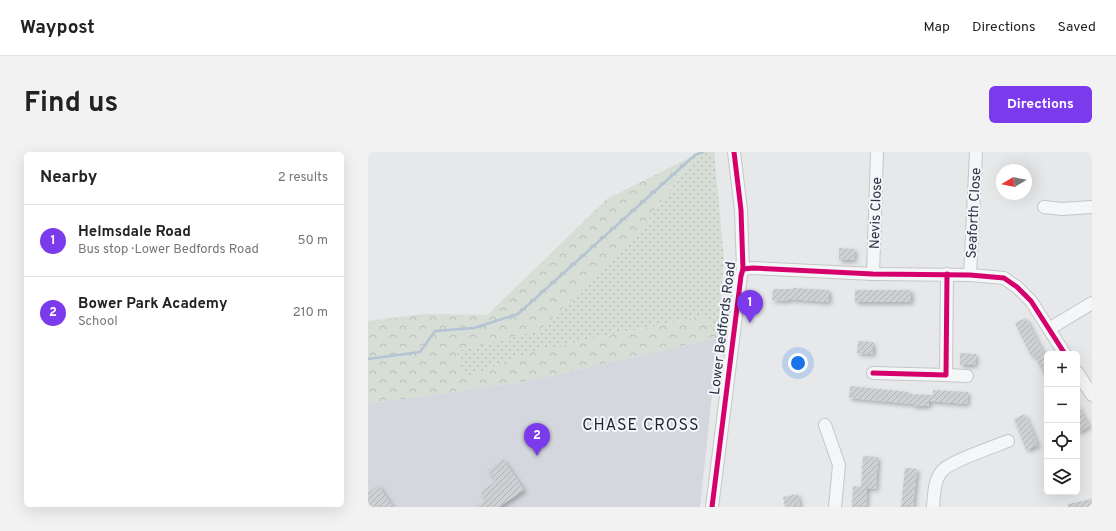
<!DOCTYPE html>
<meta charset="utf-8">
<style>
body{margin:0;font-family:Overpass,sans-serif;background:#f2f2f2;color:#222}
.controls{position:absolute;right:12px;bottom:12px;display:grid;overflow:hidden;border-radius:6px;box-shadow:0 4px 16px #0002}
.controls button{width:36px;height:36px;display:grid;place-items:center;padding:0;border:0;border-bottom:1px solid #e0e0e0;background:#fff;color:#222;font:20px sans-serif}
.compass{position:absolute;left:628px;top:12px;width:36px;height:36px;border-radius:50%;background:#fff;box-shadow:0 4px 16px #0002;rotate:260deg}
.you{position:absolute;left:430px;top:211px;width:14px;height:14px;margin:-10px;border:3px solid #fff;border-radius:50%;background:#1a73e8;box-shadow:0 0 0 6px #1a73e833}
.badge{display:grid;place-items:center;width:26px;height:26px;border-radius:50%;background:#7c3aed;color:#fff;font-size:13px;font-weight:700}
.pin{position:absolute;translate:-50% -33px;filter:drop-shadow(0 1px 2px #0008)}
.pin::after{content:'';position:absolute;top:21px;width:14px;height:12px;background:inherit;clip-path:polygon(0 0,100% 0,50% 100%)}
.list{margin:0;padding:0;list-style:none}
h2{display:flex;justify-content:space-between;align-items:center;height:52px;margin:0;padding:0 16px;font-size:17px}
h2 small{font-size:13px;font-weight:400;color:#767676}
.list li{display:grid;grid-template-columns:26px 1fr auto;gap:12px;align-items:center;box-sizing:border-box;height:72px;padding:0 16px;border-top:1px solid #e0e0e0}
.list b{display:block;font-size:15px;white-space:nowrap}
.list p{margin:0;font-size:13px;white-space:nowrap;color:#767676}
.list em{font-size:13px;font-style:normal;color:#767676}
.icon{flex:none;width:22px;height:22px;fill:none;stroke:currentColor;stroke-width:2;stroke-linecap:round;stroke-linejoin:round}
.map{position:relative;flex:none;width:724px;height:355px;overflow:hidden;border-radius:6px}
header{display:flex;align-items:center;gap:24px;box-sizing:border-box;height:56px;padding:0 20px;background:#fff;border-bottom:1px solid #e0e0e0}
header strong{font-size:19px}
nav{display:flex;gap:22px;margin-inline-start:auto;font-size:14px}
.intro{display:flex;align-items:center;justify-content:space-between;box-sizing:border-box;height:96px;padding:0 24px}
h1{margin:0;font-size:28px}
.button{padding:10px 18px;border-radius:6px;background:#7c3aed;color:#fff;font-size:14px;font-weight:700}
main{display:flex;gap:24px;padding:0 24px}
aside{flex:1;background:#fff;border-radius:6px;box-shadow:0 4px 16px #0002}
.map>svg:first-child{display:block}
</style>
<header>
<strong>Waypost</strong>
<nav><a>Map</a><a>Directions</a><a>Saved</a></nav>
</header>
<div class="intro"><h1>Find us</h1><a class="button">Directions</a></div>
<main>
<aside>
<h2>Nearby<small>2 results</small></h2>
<ul class="list">
<li><span class="badge">1</span><div><b>Helmsdale Road</b><p>Bus stop · Lower Bedfords Road</p></div><em>50 m</em></li>
<li><span class="badge">2</span><div><b>Bower Park Academy</b><p>School</p></div><em>210 m</em></li>
</ul>
</aside>
<div class="map">
<svg width="724" height="355" viewBox="0 0 724 355">
<defs>
<pattern id="grass-dots" width="8" height="8" patternUnits="userSpaceOnUse"><rect width="8" height="8" fill="#d6ded6"/><path d="M2 2h.1M6 6h.1" fill="none" stroke="#b8bfb9" stroke-width="1.8" stroke-linecap="round"/></pattern>
<pattern id="forest-crowns" width="20" height="18" patternUnits="userSpaceOnUse"><rect width="20" height="18" fill="#d6ded6"/><path d="M2 6a3 3 0 1 1 6 0M12 15a3 3 0 1 1 6 0" fill="none" stroke="#b8bfb9"/></pattern>
<pattern id="building-hatch" width="6" height="6" patternUnits="userSpaceOnUse"><rect width="6" height="6" fill="#ced0d3"/><path d="M-1 1l2-2M0 6l6-6M5 7l2-2" fill="none" stroke="#b1b3b6"/></pattern>
<filter id="shadow"><feDropShadow dx="2.5" dy="2.5" stdDeviation="2" flood-color="#0004"/></filter>
</defs>
<rect width="100%" height="100%" fill="#e6e8ea"/>
<!-- built -->
<polygon fill="#d4d7dd" points="350,186 332,355 0,355 0,252 161,229"/>
<!-- grass -->
<polygon fill="url(#grass-dots)" points="330,0 346,0 356,106 350,186 334,164 162,200 96,226 89,199 172,178 263,91"/>
<!-- forest -->
<polygon fill="url(#forest-crowns)" points="327,3 263,91 172,178 89,199 96,226 162,200 335,164 350,186 161,229 0,252 0,169 56,162 119,163 239,47"/>
<g fill="none" stroke-linecap="round" stroke-linejoin="round">
<!-- stream -->
<polyline stroke="#b4c4d5" stroke-width="2.5" points="0,207 52,200 67,179 106,176 150,162 327,3 335,0"/>
</g>
<!-- building -->
<g fill="url(#building-hatch)" filter="url(#shadow)">
<polygon points="471,96 487,97 486,108 471,108"/>
<polygon points="425,136 461,138 461,150 420,147 420,149 404,148 405,137 425,137"/>
<rect x="487" y="138" width="56" height="12"/>
<polygon points="658,166 677,204 679,203 679,228 666,203 663,204 647,171"/>
<polygon points="490,189 505,190 505,202 489,201"/>
<polygon points="592,201 608,202 607,213 592,213"/>
<polygon points="482,234 540,240 540,242 565,243 565,238 600,240 599,252 561,249 561,254 545,254 545,252 481,246"/>
<polygon points="709,251 721,274 709,281"/>
<polygon points="657,262 670,293 658,298 646,267"/>
<polygon points="495,304 510,305 508,337 499,336 498,355 484,355 485,334 493,335"/>
<polygon points="135,307 156,338 131,355 108,355 118,348 113,340 128,329 120,318"/>
<polygon points="537,316 549,317 545,355 533,355"/>
<polygon points="10,333 25,355 0,355 0,341"/>
<polygon points="430,342 432,354 417,355 415,345"/>
<polygon points="724,347 724,355 700,355 700,352"/>
</g>
<g fill="none" stroke-linecap="round" stroke-linejoin="round">
<!-- minor casing -->
<g stroke="#c4c6c8" stroke-width="14">
<g id="minor">
<polyline points="676,55 694,57 724,55"/>
<polyline points="375,117 385,116 505,122 602,123 636,126 649,135 663,149 697,202"/>
<polyline points="505,122 509,0"/>
<polyline points="602,123 608,0"/>
<polyline points="681,177 724,151"/>
<polyline points="709,220 724,243"/>
<polyline points="505,221 578,223 579,122"/>
<polyline points="578,223 599,224"/>
<polyline points="457,273 471,313 467,355"/>
<polyline points="344,355 373,124 375,117 373,58 366,0"/>
<path d="M565,355c1,-11 1,-27 9,-36 7,-9 53,-25 66,-30"/>
</g>
</g>
<!-- minor -->
<use href="#minor" stroke="#f5f6f7" stroke-width="12"/>
<!-- cycleway casing -->
<g stroke="#f4f6f9" stroke-width="8">
<g id="cycleway">
<polyline points="375,117 385,116 505,122 602,123 636,126 649,135 663,149 697,202"/>
<polyline points="505,221 578,223 579,122"/>
<polyline points="344,355 373,124 375,117 373,58 366,0"/>
</g>
</g>
<!-- cycleway -->
<use href="#cycleway" stroke="#d6006c" stroke-width="5"/>
</g>
<g text-anchor="middle" stroke-width="4" stroke-linejoin="round" paint-order="stroke">
<!-- street labels -->
<g font-size="14" fill="#2b3445" stroke="#f4f6f9">
<text transform="translate(507 61) rotate(-88)" y="5">Nevis Close</text>
<text transform="translate(605 61) rotate(-87)" y="5">Seaforth Close</text>
<text transform="translate(354 176) rotate(-83)" y="5">Lower Bedfords Road</text>
</g>
<!-- quarter labels -->
<g font-size="16" letter-spacing="1" fill="#1d2536" stroke="#f4f6f9">
<text x="273" y="278">CHASE CROSS</text>
</g>
</g>
</svg>
<div class="controls">
<button>+</button>
<button>−</button>
<button><svg class="icon" aria-label="locate" viewBox="0 0 24 24"><circle cx="12" cy="12" r="6"/><path d="M12 2v4M12 18v4M2 12h4M18 12h4"/></svg></button>
<button><svg class="icon" aria-label="layers" viewBox="0 0 24 24"><path d="M12 4l9 5-9 5-9-5zM3 14l9 5 9-5"/></svg></button>
</div>
<svg class="compass" viewBox="-18 -18 36 36"><path d="M0-13l5 13h-10z" fill="#e53935"/><path d="M0 13l5-13h-10z" fill="#767676"/></svg>
<div class="you"></div>
<div class="pin badge" style="left:382px;top:171px">1</div>
<div class="pin badge" style="left:169px;top:304px">2</div>
</div>
</main>
